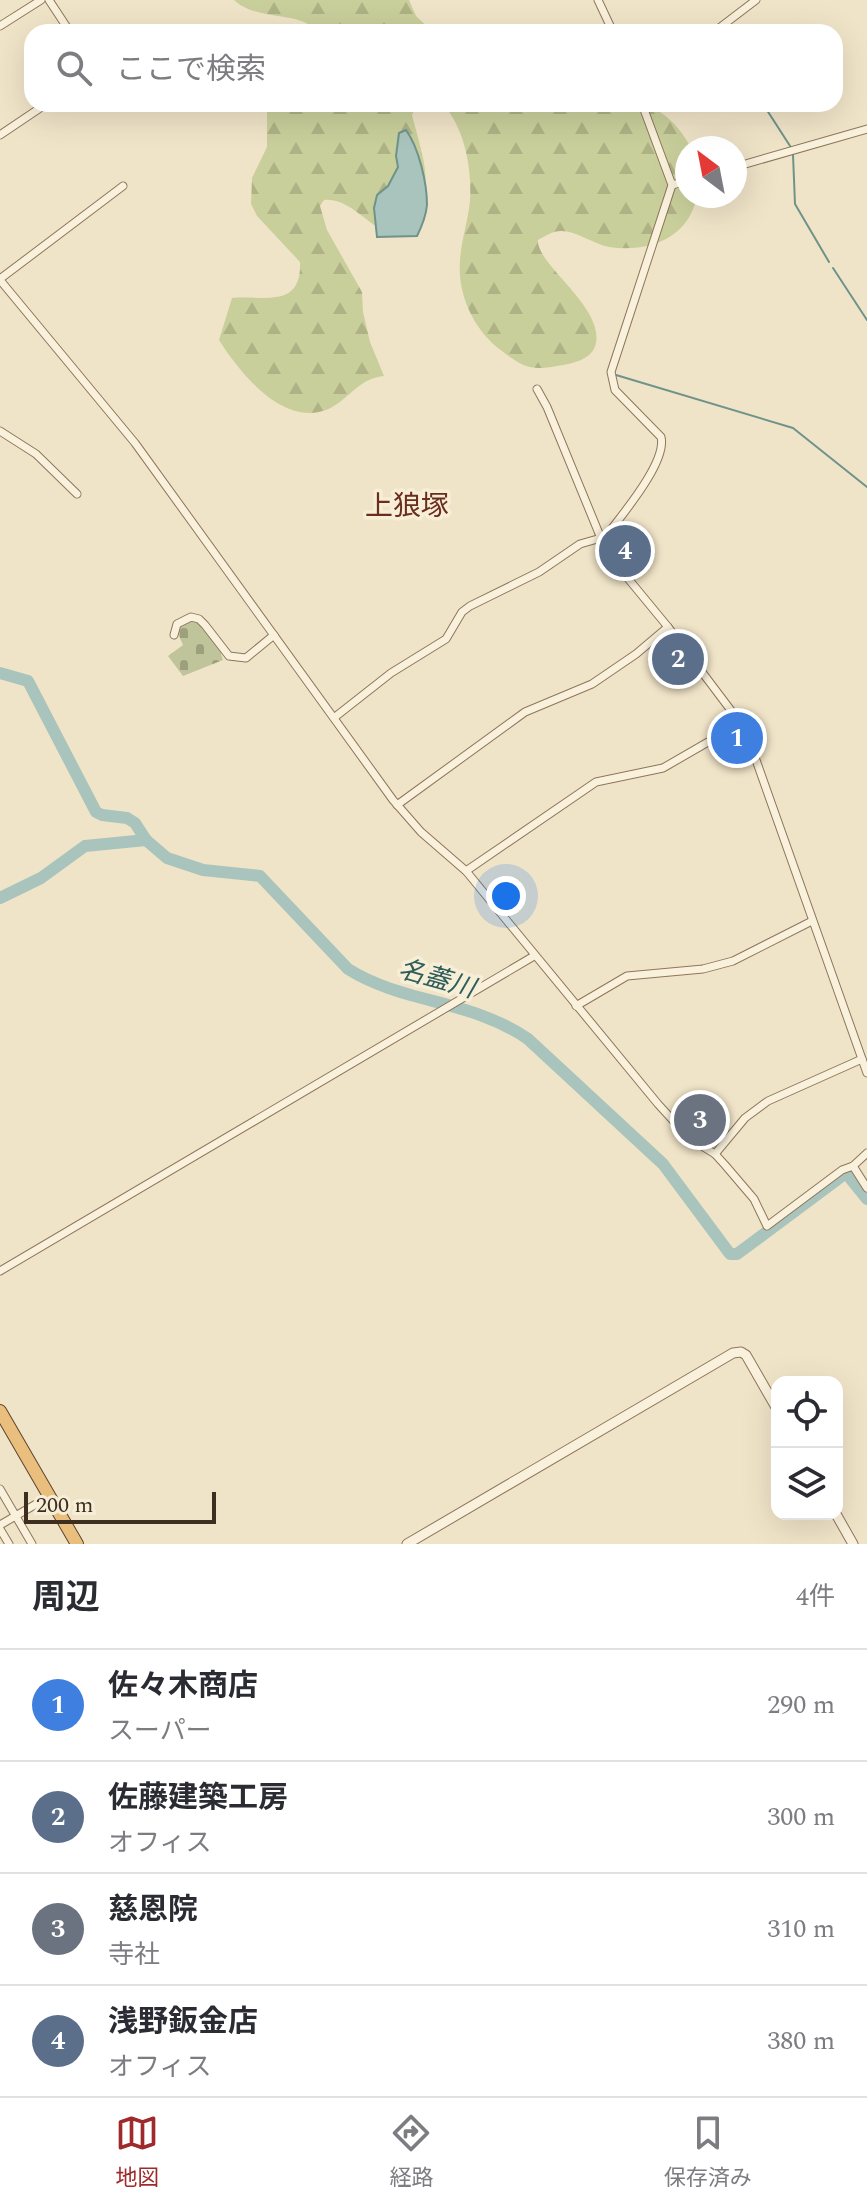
<!DOCTYPE html>
<html lang="ja">
<meta charset="utf-8">
<style>
body{margin:0;font-family:Spectral,"Noto Sans JP",serif;background:#f7f7f7;color:#2b2b33}
.controls{position:absolute;right:24px;bottom:24px;display:grid;overflow:hidden;border-radius:16px;box-shadow:0 8px 32px #0002}
.controls button{width:72px;height:72px;display:grid;place-items:center;padding:0;border:0;border-bottom:2px solid #e1e1e2;background:#fff;color:#2b2b33;font:40px sans-serif}
.compass{position:absolute;left:675px;top:136px;width:72px;height:72px;border-radius:50%;background:#fff;box-shadow:0 8px 32px #0002;rotate:328deg}
.scale{position:absolute;left:24px;bottom:20px;width:192px;box-sizing:border-box;padding-left:8px;border:4px solid #3d2e20;border-top:0;font-size:22px;line-height:28px;white-space:nowrap;color:#3d2e20;-webkit-text-stroke:6px #f7eed8;paint-order:stroke}
.you{position:absolute;left:506px;top:896px;width:28px;height:28px;margin:-20px;border:6px solid #fff;border-radius:50%;background:#1a73e8;box-shadow:0 0 0 12px #1a73e833}
.badge{display:grid;place-items:center;width:52px;height:52px;border-radius:50%;background:#9e2a2b;color:#fff;font-size:26px;font-weight:700}
.pin{position:absolute;translate:-50% -50%;border:4px solid #fff;box-shadow:0 2px 8px #0006}
.list{margin:0;padding:0;list-style:none}
h2{display:flex;justify-content:space-between;align-items:center;height:104px;margin:0;padding:0 32px;font-size:34px}
h2 small{font-size:26px;font-weight:400;color:#7c7c81}
.list li{display:grid;grid-template-columns:52px 1fr auto;gap:24px;align-items:center;box-sizing:border-box;height:112px;padding:0 32px;border-top:2px solid #e1e1e2}
.list b{display:block;font-size:30px;white-space:nowrap}
.list p{margin:0;font-size:26px;white-space:nowrap;color:#7c7c81}
.list em{font-size:26px;font-style:normal;color:#7c7c81}
.icon{flex:none;width:44px;height:44px;fill:none;stroke:currentColor;stroke-width:2;stroke-linecap:round;stroke-linejoin:round}
.map{position:relative;flex:none;width:867px;height:1544px;overflow:hidden}
.search{position:absolute;background:#fff;box-shadow:0 8px 32px #0002;left:24px;right:24px;top:24px;height:88px;display:flex;align-items:center;gap:20px;box-sizing:border-box;padding:0 28px;border-radius:24px;color:#7c7c81;font-size:30px}
.sheet{height:552px;background:#fff}
nav{display:flex;justify-content:space-around;align-items:center;box-sizing:border-box;height:112px;border-top:2px solid #e1e1e2;background:#fff;font-size:22px;color:#7c7c81}
nav a{display:grid;justify-items:center;gap:4px}
nav .on{color:#9e2a2b}
.map>svg:first-child{display:block}
</style>
<div class="map">
<svg width="867" height="1544" viewBox="0 0 867 1544">
<defs>
<pattern id="forest-firs" width="22" height="20" patternUnits="userSpaceOnUse" patternTransform="scale(2)"><rect width="22" height="20" fill="#c9cf9b"/><path d="M5 1l3.5 6h-7zM16 11l3.5 6h-7z" fill="#aeb285"/></pattern>
<pattern id="cemetery-stones" width="16" height="16" patternUnits="userSpaceOnUse" patternTransform="scale(2)"><rect width="16" height="16" fill="#bfc49a"/><path d="M2 7V4a2 2 0 0 1 4 0v3zM10 15v-3a2 2 0 0 1 4 0v3z" fill="#9ca07d"/></pattern>
</defs>
<rect width="100%" height="100%" fill="#f0e4c8"/>
<!-- forest -->
<g fill="url(#forest-firs)">
<path d="M234,0h175l7,16 17,16h-116c-15,-22 -60,-10 -83,-32z"/>
<path d="M267,104h150l-5,11c13,51 24,70 -3,120 -32,8 -53,-38 -85,-35l-4,6 7,24 35,62 1,20 7,30 14,34c-28,3 -35,25 -58,34 -44,16 -86,-37 -107,-70l13,-42c30,-3 70,12 68,-36l-43,-46 -6,-12 1,-26 15,-31z"/>
<path d="M443,104h203c21,10 34,23 45,44h-4v48h10c-8,42 -48,57 -88,51 -16,-3 -32,-16 -48,-16 -8,0 -16,5 -23,9 -2,24 65,66 58,103 -3,17 -25,21 -39,23 -27,5 -34,1 -55,-15 -27,-19 -45,-56 -42,-90 1,-20 8,-40 10,-60 2,-32 -5,-72 -27,-97z"/>
</g>
<!-- cemetery -->
<polygon fill="url(#cemetery-stones)" points="190,620 197,620 223,652 221,654 223,660 183,676 168,656 183,645 178,634 178,627"/>
<!-- water -->
<path fill="#a9c4bc" stroke="#6f938a" stroke-width="2" d="M406,130c13,18 21,53 21,75 -1,11 -5,21 -10,31l-40,1 -3,-29 3,-13 11,-9 10,-19 -2,-11 3,-23z"/>
<g fill="none" stroke-linecap="round" stroke-linejoin="round">
<!-- stream -->
<g stroke="#6f938a" stroke-width="2">
<polyline points="763,104 792,149"/>
<polyline points="793,155 795,204 829,262"/>
<polyline points="833,268 867,320"/>
<polyline points="616,375 793,428 867,487"/>
</g>
<!-- river -->
<g stroke="#a9c4bc" stroke-width="12">
<path d="M0,673l28,8 68,131 6,3 25,3 8,5 11,17 21,18 36,12 57,6 88,93c56,35 122,30 180,70l135,125 67,90h7l109,-81 21,26"/>
<polyline points="0,898 41,878 85,846 146,840"/>
</g>
<!-- minor casing -->
<g stroke="#8d765c" stroke-width="9">
<g id="minor">
<polyline points="49,0 70,32"/>
<polyline points="598,0 613,32"/>
<polyline points="0,26 41,0"/>
<polyline points="202,32 207,29"/>
<polyline points="714,32 756,0"/>
<polyline points="0,135 46,104"/>
<polyline points="735,167 867,129"/>
<polyline points="672,185 687,181"/>
<polyline points="0,279 123,186"/>
<polyline points="0,280 135,443 393,800 421,832 466,871 658,1104 689,1138 715,1154 725,1165 754,1199 767,1226 842,1170 853,1166 867,1153"/>
<polyline points="537,389 547,407 607,553 668,627 745,729 867,1073"/>
<polyline points="0,431 36,454 77,494"/>
<polyline points="174,635 177,624 191,617 199,619 205,625 229,656 246,658 274,635"/>
<path d="M335,717l56,-44 55,-34 16,-27 8,-6 69,-34 41,-28 21,-6 9,-7c15,-20 57,-70 51,-94l-46,-47 -4,-18 61,-187 -30,-81"/>
<polyline points="397,805 525,712 592,684 636,654 668,627"/>
<polyline points="466,871 596,782 663,768 741,723"/>
<polyline points="576,1006 627,976 703,969 733,961 812,921"/>
<polyline points="715,1154 745,1118 768,1101 862,1059"/>
<polyline points="853,1166 867,1188"/>
<polyline points="0,1271 534,956"/>
<polyline points="0,1489 32,1544"/>
<polyline points="0,1525 50,1496"/>
<polyline points="0,1529 9,1544"/>
</g>
</g>
<!-- tertiary casing -->
<g stroke="#8d765c" stroke-width="11">
<g id="tertiary">
<polyline points="836,1514 853,1544"/>
<polyline points="407,1544 733,1353 741,1352 746,1355 777,1409"/>
</g>
</g>
<!-- trunk casing -->
<g stroke="#5b4430" stroke-width="14">
<polyline id="trunk" points="0,1411 77,1544"/>
</g>
<!-- minor -->
<use href="#minor" stroke="#faf1dc" stroke-width="7"/>
<!-- tertiary -->
<use href="#tertiary" stroke="#faf1dc" stroke-width="9"/>
<!-- trunk -->
<use href="#trunk" stroke="#eabe7c" stroke-width="12"/>
</g>
<g text-anchor="middle" stroke-width="7" stroke-linejoin="round" paint-order="stroke">
<!-- water labels -->
<g font-size="26" font-style="italic" fill="#2f5d5a" stroke="#f7eed8">
<text transform="translate(437 978) rotate(16)" y="9">名蓋川</text>
</g>
<!-- quarter labels -->
<g font-size="28" fill="#6b2e1e" stroke="#f7eed8">
<text x="407" y="515">上狼塚</text>
</g>
</g>
</svg>
<div class="controls">
<button><svg class="icon" aria-label="locate" viewBox="0 0 24 24"><circle cx="12" cy="12" r="6"/><path d="M12 2v4M12 18v4M2 12h4M18 12h4"/></svg></button>
<button><svg class="icon" aria-label="layers" viewBox="0 0 24 24"><path d="M12 4l9 5-9 5-9-5zM3 14l9 5 9-5"/></svg></button>
</div>
<svg class="compass" viewBox="-18 -18 36 36"><path d="M0-13l5 13h-10z" fill="#e53935"/><path d="M0 13l5-13h-10z" fill="#7c7c81"/></svg>
<div class="scale">200 m</div>
<div class="you"></div>
<div class="pin badge" style="left:737px;top:738px;background:#3f7fe0">1</div>
<div class="pin badge" style="left:678px;top:659px;background:#5c6f8a">2</div>
<div class="pin badge" style="left:700px;top:1120px;background:#6b7280">3</div>
<div class="pin badge" style="left:625px;top:551px;background:#5c6f8a">4</div>
<div class="search"><svg class="icon" aria-label="search" viewBox="0 0 24 24"><circle cx="10" cy="10" r="6"/><path d="M15 15l6 6"/></svg>ここで検索</div>
</div>
<section class="sheet">
<h2>周辺<small>4件</small></h2>
<ul class="list">
<li><span class="badge" style="background:#3f7fe0">1</span><div><b>佐々木商店</b><p>スーパー</p></div><em>290 m</em></li>
<li><span class="badge" style="background:#5c6f8a">2</span><div><b>佐藤建築工房</b><p>オフィス</p></div><em>300 m</em></li>
<li><span class="badge" style="background:#6b7280">3</span><div><b>慈恩院</b><p>寺社</p></div><em>310 m</em></li>
<li><span class="badge" style="background:#5c6f8a">4</span><div><b>浅野鈑金店</b><p>オフィス</p></div><em>380 m</em></li>
</ul>
</section>
<nav>
<a class="on"><svg class="icon" aria-label="map" viewBox="0 0 24 24"><path d="M3 6l6-2 6 2 6-2v14l-6 2-6-2-6 2zM9 4v14M15 6v14"/></svg>地図</a>
<a><svg class="icon" aria-label="directions" viewBox="0 0 24 24"><path d="M12 3l9 9-9 9-9-9zM9 14v-3h6M13 9l2 2-2 2"/></svg>経路</a>
<a><svg class="icon" aria-label="saved" viewBox="0 0 24 24"><path d="M7 4h10v16l-5-4-5 4z"/></svg>保存済み</a>
</nav>
